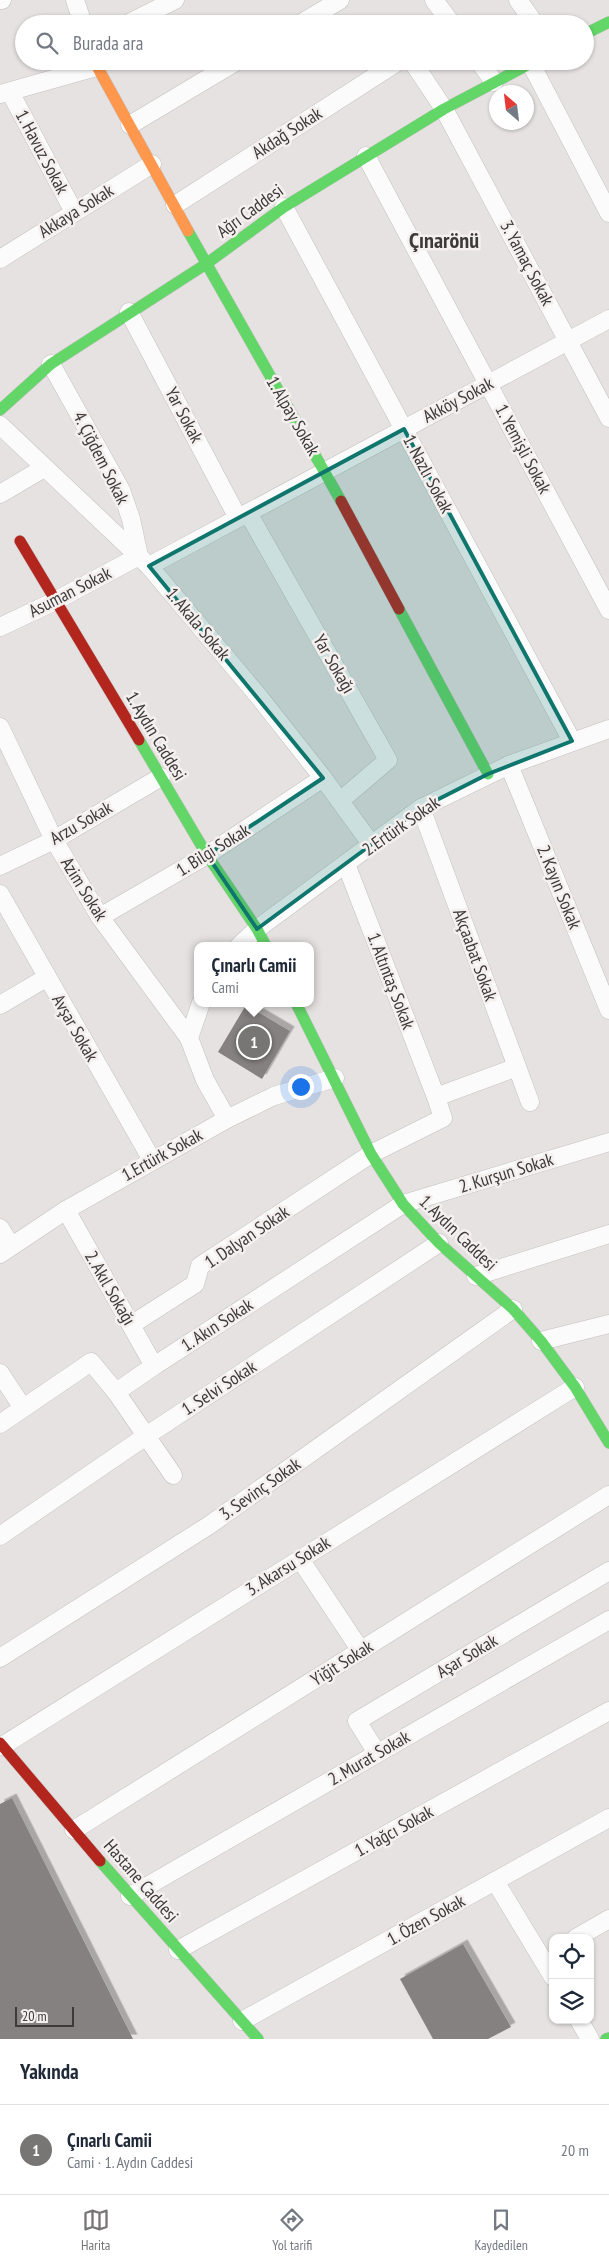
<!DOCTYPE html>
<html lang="tr">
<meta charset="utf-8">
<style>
body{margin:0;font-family:"PT Sans Narrow",sans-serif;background:#f2f2f3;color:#1f2937}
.controls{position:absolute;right:15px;bottom:15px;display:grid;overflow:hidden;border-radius:10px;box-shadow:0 1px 4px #0004}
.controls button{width:45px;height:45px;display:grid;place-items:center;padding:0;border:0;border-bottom:1px solid #e0e1e3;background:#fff;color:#1f2937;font:25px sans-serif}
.compass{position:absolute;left:489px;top:85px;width:45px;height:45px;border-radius:50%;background:#fff;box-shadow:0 1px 4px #0004;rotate:332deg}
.scale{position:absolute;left:15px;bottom:12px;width:59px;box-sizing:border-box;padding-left:5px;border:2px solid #3c3a3a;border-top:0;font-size:14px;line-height:18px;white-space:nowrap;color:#3c3a3a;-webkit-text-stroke:4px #f5efee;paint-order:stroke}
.you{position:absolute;left:300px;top:1086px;width:18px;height:18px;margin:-12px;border:4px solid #fff;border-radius:50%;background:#1a73e8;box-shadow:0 0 0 8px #1a73e833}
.badge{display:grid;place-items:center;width:32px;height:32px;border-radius:50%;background:#787575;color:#fff;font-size:16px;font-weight:700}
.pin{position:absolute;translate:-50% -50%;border:2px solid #fff;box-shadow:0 1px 5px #0006}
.popup{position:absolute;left:194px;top:942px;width:120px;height:65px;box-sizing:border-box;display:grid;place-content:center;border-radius:10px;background:#fff;filter:drop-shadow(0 1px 4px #0005);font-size:16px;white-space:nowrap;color:#747a83}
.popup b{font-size:19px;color:#1f2937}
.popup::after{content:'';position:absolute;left:50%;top:100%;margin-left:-10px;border:10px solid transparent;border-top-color:#fff}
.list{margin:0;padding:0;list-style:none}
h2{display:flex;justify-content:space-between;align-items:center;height:65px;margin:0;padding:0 20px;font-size:21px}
h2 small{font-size:16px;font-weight:400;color:#747a83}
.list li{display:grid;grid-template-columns:32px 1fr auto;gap:15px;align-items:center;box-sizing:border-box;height:90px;padding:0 20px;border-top:1px solid #e0e1e3}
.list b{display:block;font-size:19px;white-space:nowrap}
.list p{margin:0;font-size:16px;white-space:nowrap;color:#747a83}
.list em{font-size:16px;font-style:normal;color:#747a83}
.icon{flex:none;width:28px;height:28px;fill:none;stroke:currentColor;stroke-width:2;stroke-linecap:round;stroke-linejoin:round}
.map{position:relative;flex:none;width:609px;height:2039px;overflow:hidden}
.search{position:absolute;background:#fff;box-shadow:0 1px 4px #0004;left:15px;right:15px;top:15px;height:55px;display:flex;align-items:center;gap:12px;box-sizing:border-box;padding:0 18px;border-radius:28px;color:#747a83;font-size:19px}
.sheet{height:155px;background:#fff}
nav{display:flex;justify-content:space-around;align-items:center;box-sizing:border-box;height:70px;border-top:1px solid #e0e1e3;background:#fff;font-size:14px;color:#747a83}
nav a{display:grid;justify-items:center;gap:2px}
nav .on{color:#787575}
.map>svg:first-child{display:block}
</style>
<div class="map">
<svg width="609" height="2039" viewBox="0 0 609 2039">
<defs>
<filter id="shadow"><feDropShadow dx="4.5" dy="-4.5" stdDeviation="0" flood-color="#0004"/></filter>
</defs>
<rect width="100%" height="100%" fill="#e7e2e2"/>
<!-- building -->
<g fill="#858181" filter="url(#shadow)">
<polygon points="246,1005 290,1031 262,1079 218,1052"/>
<polygon points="12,1798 133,2039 0,2039 0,1804"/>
<polygon points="463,1944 511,2027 488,2039 433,2039 400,1979"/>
</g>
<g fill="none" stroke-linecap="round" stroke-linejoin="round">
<!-- street casing -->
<g stroke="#c3c0bf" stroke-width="19">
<g id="street">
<polyline points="0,0 2,0"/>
<polyline points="75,0 83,24"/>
<polyline points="434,0 452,24"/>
<polyline points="518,0 535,24"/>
<polyline points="127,24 175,0"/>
<polyline points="300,24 340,0"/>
<polyline points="412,61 444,109 609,418"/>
<polyline points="479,61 494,82"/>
<polyline points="531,64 609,213"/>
<polyline points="10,92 74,212"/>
<polyline points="0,94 96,67"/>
<polyline points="130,125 237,61"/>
<polyline points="366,156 609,610"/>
<polyline points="175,205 399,61"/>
<polyline points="284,207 572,741"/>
<polyline points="0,259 152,164"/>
<polyline points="129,312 238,518"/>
<polyline points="0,425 149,566 260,698 323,778 372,845"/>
<polyline points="0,494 44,468"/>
<polyline points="248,513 388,760 340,801"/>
<polyline points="149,566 609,319"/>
<polyline points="0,627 55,601 139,556 131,519 121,490 51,364"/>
<polyline points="0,727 54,840 100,917 189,1038"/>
<polyline points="509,765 609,1010"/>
<polyline points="421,808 530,1102"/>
<polyline points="346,864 436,1097"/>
<polyline points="0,866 54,840 161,777"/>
<polyline points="0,894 152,1160"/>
<polyline points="100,917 207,855 323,778"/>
<polyline points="239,946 257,929 421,808 509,765 609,729"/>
<polyline points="201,1003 189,1038 205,1080 227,1119"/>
<polyline points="0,1005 46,978"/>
<polyline points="66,1210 154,1366"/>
<polyline points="0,1228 11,1246"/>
<polyline points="0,1254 66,1210 227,1119 274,1096 335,1078"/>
<polyline points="476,1276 609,1234"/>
<polyline points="131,1325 195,1284 200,1266 371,1154 443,1118 436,1097 517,1067"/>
<polyline points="541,1341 609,1324"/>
<polyline points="0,1373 23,1408"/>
<polyline points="0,1424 91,1362 116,1392"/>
<polyline points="173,1475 116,1392 154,1366 403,1204 609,1142"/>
<polyline points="0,1536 146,1436 439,1243"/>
<polyline points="300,1559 361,1651"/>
<polyline points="0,1658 208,1526 513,1309"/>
<polyline points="2,1746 575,1387"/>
<polyline points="377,1753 357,1721 609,1571"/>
<polyline points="74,1830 609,1495"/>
<polyline points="495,1881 553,1977"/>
<polyline points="130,1896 609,1620"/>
<polyline points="576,1938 609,1919"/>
<polyline points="178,1950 609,1711"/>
<polyline points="579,2020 590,2039"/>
<polyline points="242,2021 609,1818"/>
</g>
</g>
<!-- fast casing -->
<g stroke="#c3c0bf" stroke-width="12">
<g id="fast">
<polyline points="585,34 609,22"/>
<polyline points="188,231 341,501"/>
<polyline points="0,410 51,364 206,264 284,207 444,109 535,61"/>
<polyline points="399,609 488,774"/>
<polyline points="139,740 207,855 257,929 266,946"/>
<polyline points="296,1003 371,1154 403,1204 439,1243 513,1309 541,1341 575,1387 609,1443"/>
<polyline points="100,1861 258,2039"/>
<polyline points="606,2039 609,2038"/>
</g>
</g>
<!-- slow casing -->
<g stroke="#c3c0bf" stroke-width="12">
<polyline id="slow" points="94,61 188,231"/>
</g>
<!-- jam casing -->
<g stroke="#c3c0bf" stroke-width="12">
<g id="jam">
<polyline points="341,501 399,609"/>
<polyline points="20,541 139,740"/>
<polyline points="0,1743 100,1861"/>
</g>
</g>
<!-- street -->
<use href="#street" stroke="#fbfbfb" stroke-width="18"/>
<!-- fast -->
<use href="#fast" stroke="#63d668" stroke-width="11"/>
<!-- slow -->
<use href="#slow" stroke="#ff974d" stroke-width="11"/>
<!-- jam -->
<use href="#jam" stroke="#b3261e" stroke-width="11"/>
</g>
<!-- marked area -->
<path fill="#0f766e" fill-opacity="0.2" stroke="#0f766e" stroke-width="4" stroke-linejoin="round" d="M404,429l168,312 -84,33 -67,34 -164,121 -50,-74 116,-77 -174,-212z"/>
<g text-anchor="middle" stroke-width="5" stroke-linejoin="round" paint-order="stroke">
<!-- street labels -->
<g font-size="18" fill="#3c3a3a" stroke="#f5efee">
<text transform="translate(287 133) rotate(-33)" y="6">Akdağ Sokak</text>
<text transform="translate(42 152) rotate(62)" y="6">1. Havuz Sokak</text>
<text transform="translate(76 211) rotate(-32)" y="6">Akkaya Sokak</text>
<text transform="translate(250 211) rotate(-36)" y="6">Ağrı Caddesi</text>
<text transform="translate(527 263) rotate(62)" y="6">3. Yamaç Sokak</text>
<text transform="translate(458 400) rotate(-28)" y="6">Akköy Sokak</text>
<text transform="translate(184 415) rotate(62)" y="6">Yar Sokak</text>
<text transform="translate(293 416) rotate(60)" y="6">1. Alpay Sokak</text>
<text transform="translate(523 449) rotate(62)" y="6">1. Yemişli Sokak</text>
<text transform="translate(101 458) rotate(63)" y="6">4. Çiğdem Sokak</text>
<text transform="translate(428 474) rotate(62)" y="6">1. Nazlı Sokak</text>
<text transform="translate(70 592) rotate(-27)" y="6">Asuman Sokak</text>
<text transform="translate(198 624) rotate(50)" y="6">1. Akala Sokak</text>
<text transform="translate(334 664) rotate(60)" y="6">Yar Sokağı</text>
<text transform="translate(156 736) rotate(59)" y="6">1. Aydın Caddesi</text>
<text transform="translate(81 823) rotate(-30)" y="6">Arzu Sokak</text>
<text transform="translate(401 826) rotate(-35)" y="6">2.Ertürk Sokak</text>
<text transform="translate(213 850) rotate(-32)" y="6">1. Bilgi Sokak</text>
<text transform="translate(559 887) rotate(68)" y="6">2. Kayın Sokak</text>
<text transform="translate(84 889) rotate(58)" y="6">Azim Sokak</text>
<text transform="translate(475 955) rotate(70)" y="6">Akçaabat Sokak</text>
<text transform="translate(391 981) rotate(69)" y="6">1. Altıntaş Sokak</text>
<text transform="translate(75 1028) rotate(60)" y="6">Avşar Sokak</text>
<text transform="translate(162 1155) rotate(-29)" y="6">1.Ertürk Sokak</text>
<text transform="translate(506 1173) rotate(-17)" y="6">2. Kurşun Sokak</text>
<text transform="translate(458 1233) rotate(44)" y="6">1. Aydın Caddesi</text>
<text transform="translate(247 1237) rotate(-34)" y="6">1. Dalyan Sokak</text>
<text transform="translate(110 1288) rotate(60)" y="6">2. Akıl Sokağı</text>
<text transform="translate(217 1325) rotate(-33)" y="6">1. Akın Sokak</text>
<text transform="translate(219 1388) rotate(-33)" y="6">1. Selvi Sokak</text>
<text transform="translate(260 1489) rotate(-35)" y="6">3. Sevinç Sokak</text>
<text transform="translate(288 1566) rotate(-32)" y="6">3. Akarsu Sokak</text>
<text transform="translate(467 1656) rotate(-31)" y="6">Aşar Sokak</text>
<text transform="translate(342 1663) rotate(-32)" y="6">Yiğit Sokak</text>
<text transform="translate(369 1758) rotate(-30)" y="6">2. Murat Sokak</text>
<text transform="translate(394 1831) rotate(-29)" y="6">1. Yağcı Sokak</text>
<text transform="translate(141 1881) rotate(49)" y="6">Hastane Caddesi</text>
<text transform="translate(426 1920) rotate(-29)" y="6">1. Özen Sokak</text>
</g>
<!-- district labels -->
<g font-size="22" font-weight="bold" fill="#3c3a3a" stroke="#f5efee">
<text x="444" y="248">Çınarönü</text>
</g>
</g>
</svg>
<div class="controls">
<button><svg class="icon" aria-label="locate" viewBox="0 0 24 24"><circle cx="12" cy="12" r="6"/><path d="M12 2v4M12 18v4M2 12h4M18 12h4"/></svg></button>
<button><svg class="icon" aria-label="layers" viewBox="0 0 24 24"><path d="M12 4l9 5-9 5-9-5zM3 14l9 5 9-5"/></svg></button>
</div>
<svg class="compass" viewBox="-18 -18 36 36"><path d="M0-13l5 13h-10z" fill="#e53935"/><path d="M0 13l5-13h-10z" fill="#747a83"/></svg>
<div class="scale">20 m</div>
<div class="you"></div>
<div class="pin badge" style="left:254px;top:1042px">1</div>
<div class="popup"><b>Çınarlı Camii</b>Cami</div>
<div class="search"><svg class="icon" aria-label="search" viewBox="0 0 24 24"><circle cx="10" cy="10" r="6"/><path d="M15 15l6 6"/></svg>Burada ara</div>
</div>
<section class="sheet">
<h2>Yakında<small></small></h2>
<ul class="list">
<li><span class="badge">1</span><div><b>Çınarlı Camii</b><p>Cami · 1. Aydın Caddesi</p></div><em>20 m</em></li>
</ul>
</section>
<nav>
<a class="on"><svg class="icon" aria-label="map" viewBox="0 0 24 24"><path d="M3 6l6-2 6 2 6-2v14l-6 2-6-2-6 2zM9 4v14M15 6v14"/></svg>Harita</a>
<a><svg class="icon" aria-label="directions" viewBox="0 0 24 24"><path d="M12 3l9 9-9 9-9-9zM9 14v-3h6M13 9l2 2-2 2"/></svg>Yol tarifi</a>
<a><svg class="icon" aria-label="saved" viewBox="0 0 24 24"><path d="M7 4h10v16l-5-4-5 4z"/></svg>Kaydedilen</a>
</nav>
